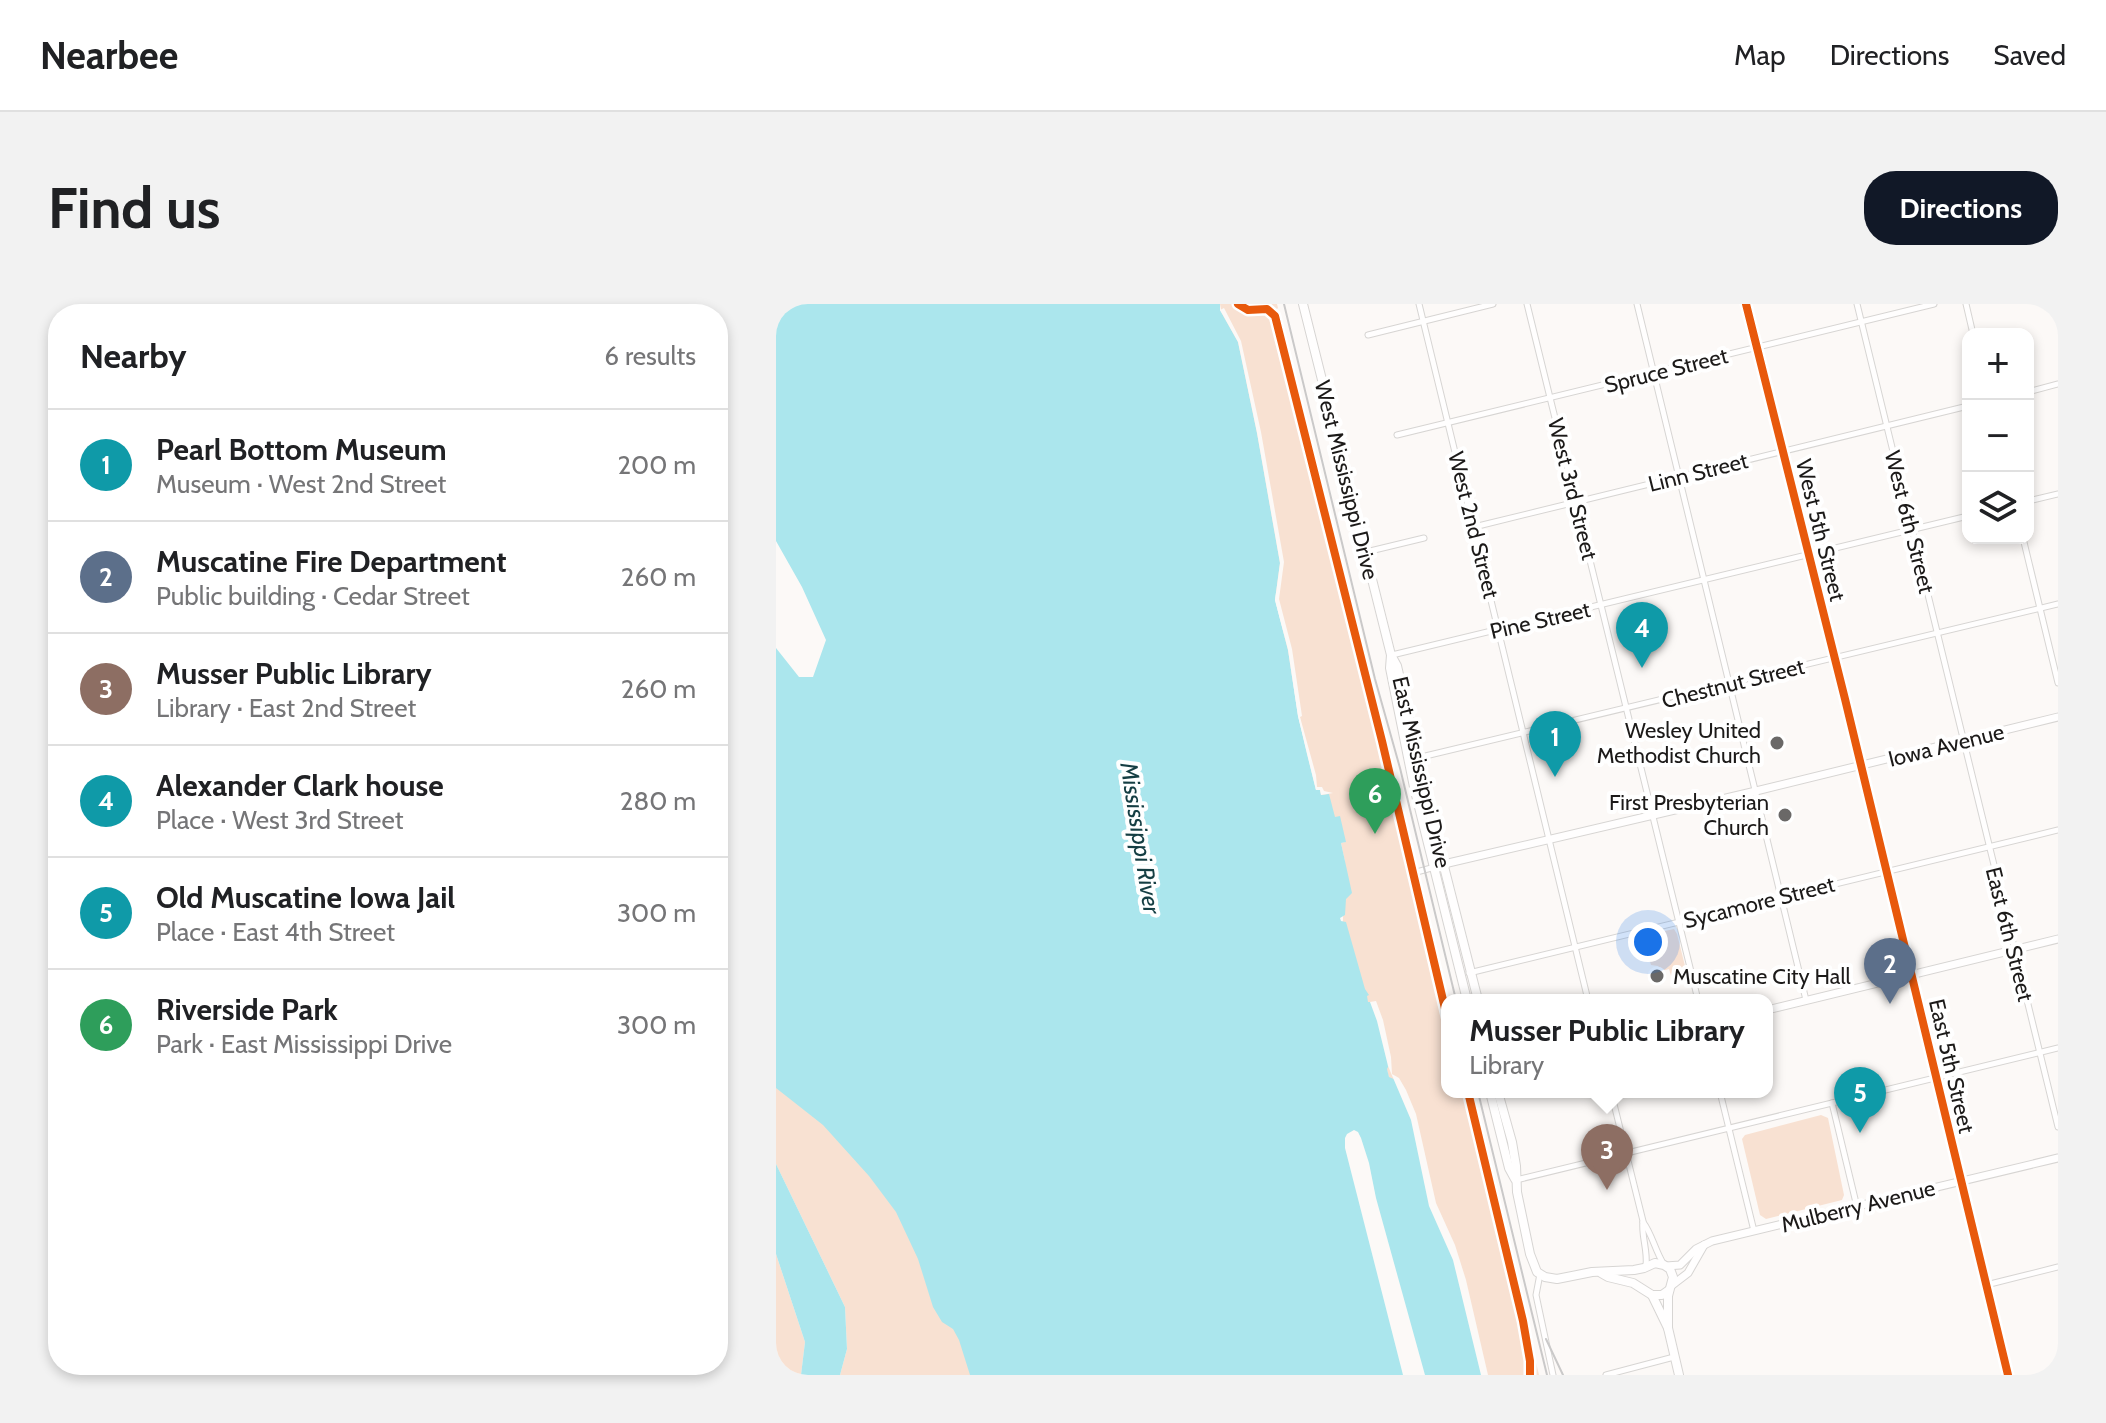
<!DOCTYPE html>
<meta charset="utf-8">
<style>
body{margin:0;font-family:Cabin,sans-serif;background:#f2f2f2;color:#202124}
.controls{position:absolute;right:24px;top:24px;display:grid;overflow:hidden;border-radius:16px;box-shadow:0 4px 12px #0003}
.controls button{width:72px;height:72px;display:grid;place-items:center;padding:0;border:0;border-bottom:2px solid #e0e0e0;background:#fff;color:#202124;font:40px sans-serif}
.you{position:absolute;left:872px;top:638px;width:28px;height:28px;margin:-20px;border:6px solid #fff;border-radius:50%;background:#1a73e8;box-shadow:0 0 0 12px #1a73e833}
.badge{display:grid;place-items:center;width:52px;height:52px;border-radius:50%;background:#111827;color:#fff;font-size:26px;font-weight:700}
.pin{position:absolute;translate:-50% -66px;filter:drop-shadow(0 2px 4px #0008)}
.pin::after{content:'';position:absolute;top:42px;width:28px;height:24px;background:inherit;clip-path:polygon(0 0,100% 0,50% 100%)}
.popup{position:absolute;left:665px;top:690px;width:332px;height:104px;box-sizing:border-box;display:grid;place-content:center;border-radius:16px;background:#fff;filter:drop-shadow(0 2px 6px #0005);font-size:26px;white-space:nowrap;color:#757577}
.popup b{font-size:30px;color:#202124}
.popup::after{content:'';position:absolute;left:50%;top:100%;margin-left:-16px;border:16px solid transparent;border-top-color:#fff}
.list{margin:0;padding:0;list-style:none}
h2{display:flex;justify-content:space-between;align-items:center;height:104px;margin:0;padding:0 32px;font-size:34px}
h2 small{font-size:26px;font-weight:400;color:#757577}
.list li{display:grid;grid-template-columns:52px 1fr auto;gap:24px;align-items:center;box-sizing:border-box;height:112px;padding:0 32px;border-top:2px solid #e0e0e0}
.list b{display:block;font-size:30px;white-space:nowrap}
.list p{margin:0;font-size:26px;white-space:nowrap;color:#757577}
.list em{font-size:26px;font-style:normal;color:#757577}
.icon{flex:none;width:44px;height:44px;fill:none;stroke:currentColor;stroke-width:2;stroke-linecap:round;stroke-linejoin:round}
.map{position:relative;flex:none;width:1282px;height:1071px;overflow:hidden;border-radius:32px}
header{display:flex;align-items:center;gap:48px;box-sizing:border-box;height:112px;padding:0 40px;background:#fff;border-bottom:2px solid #e0e0e0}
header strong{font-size:38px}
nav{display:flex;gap:44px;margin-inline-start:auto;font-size:28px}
.intro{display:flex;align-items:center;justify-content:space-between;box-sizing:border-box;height:192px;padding:0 48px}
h1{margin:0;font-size:56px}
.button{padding:20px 36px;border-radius:32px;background:#111827;color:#fff;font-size:28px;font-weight:700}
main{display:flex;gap:48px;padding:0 48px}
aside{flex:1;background:#fff;border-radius:32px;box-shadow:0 4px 12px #0003}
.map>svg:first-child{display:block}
</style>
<header>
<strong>Nearbee</strong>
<nav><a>Map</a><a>Directions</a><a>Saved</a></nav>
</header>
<div class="intro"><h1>Find us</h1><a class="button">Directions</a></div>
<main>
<aside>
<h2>Nearby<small>6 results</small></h2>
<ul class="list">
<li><span class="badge" style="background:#0f9aa8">1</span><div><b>Pearl Bottom Museum</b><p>Museum · West 2nd Street</p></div><em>200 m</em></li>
<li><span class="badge" style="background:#5c6f8a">2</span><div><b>Muscatine Fire Department</b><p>Public building · Cedar Street</p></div><em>260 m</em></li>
<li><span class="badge" style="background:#8d6e63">3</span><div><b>Musser Public Library</b><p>Library · East 2nd Street</p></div><em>260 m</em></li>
<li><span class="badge" style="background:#0f9aa8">4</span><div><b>Alexander Clark house</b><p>Place · West 3rd Street</p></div><em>280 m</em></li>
<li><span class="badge" style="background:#0f9aa8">5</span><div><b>Old Muscatine Iowa Jail</b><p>Place · East 4th Street</p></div><em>300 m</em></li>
<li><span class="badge" style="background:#2e9e5b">6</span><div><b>Riverside Park</b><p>Park · East Mississippi Drive</p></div><em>300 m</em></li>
</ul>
</aside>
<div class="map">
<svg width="1282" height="1071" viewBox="0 0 1282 1071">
<rect width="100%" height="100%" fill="#fcf9f7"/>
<!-- green -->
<g fill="#f8e1d2">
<polygon points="444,0 501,0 502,4 500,6 529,113 671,700 671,788 695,788 763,1071 708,1071 613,774 594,699 564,699 569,558 565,539 569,538 550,523 531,450"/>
<polygon points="898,625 901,630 912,674 897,678 893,665 886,667 882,662 875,661 867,632"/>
<polygon points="0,718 151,939 196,1071 64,1071 71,1045 69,1003 0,860"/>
<polygon points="1045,811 1052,814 1068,891 1066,896 990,915 984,911 966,835 969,831"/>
<polygon points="0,950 29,1038 25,1071 0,1071"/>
</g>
<!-- water -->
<g fill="#abe6ed">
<polygon points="0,0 444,0 444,6 462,38 481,129 504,259 499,296 512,346 522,412 540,486 544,486 545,491 553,490 559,513 564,512 570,538 565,539 576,589 570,595 569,611 564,614 565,617 570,618 589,685 593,691 591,692 592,698 596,698 603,717 613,761 611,765 613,773 620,776 636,811 656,900 675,942 708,1071 194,1071 183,1036 177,1025 166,1018 157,1003 142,955 120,908 93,872 47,821 0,784 0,344 23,373 37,373 50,336 26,283 0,237"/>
<polygon points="0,860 69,1003 71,1045 64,1071 25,1071 29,1038 0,950"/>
</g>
<!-- pier -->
<g fill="#fcf9f7">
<polygon points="448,4 465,37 485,128 508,258 503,295 516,345 526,412 524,413 540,471 541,483 546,483 548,487 557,489 545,491 544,486 540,486 531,450 522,412 512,346 499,296 504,259 481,129 462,38 444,6"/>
<polygon points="600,697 607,716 615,753 616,770 623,774 630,786 640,810 660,899 679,941 690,976 712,1071 705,1071 677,956 653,902 635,816 612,762 601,717 594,698"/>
<polygon points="578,826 582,828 585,834 593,859 600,894 649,1071 627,1071 569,844 569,834 571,830"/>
</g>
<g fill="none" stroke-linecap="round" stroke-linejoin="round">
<!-- street casing -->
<g stroke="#d7d5d3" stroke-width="7">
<g id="street">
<polyline points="643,0 812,696"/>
<polyline points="751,0 922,696"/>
<polyline points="861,0 1030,696"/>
<polyline points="970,0 1069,395 1084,461"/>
<polyline points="1081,0 1282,823"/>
<polyline points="1190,0 1197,30"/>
<polyline points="592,31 717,0"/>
<polyline points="1252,88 1282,80"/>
<polyline points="621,131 1158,0"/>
<polyline points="1252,197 1282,190"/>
<polyline points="698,223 1192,102"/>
<polyline points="1247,234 1282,379"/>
<polyline points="590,248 648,234"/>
<polyline points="616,351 1192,212"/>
<polyline points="641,454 1282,300"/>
<polyline points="637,569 659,563"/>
<polyline points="693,669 1282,526"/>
<path d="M835,788l32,129c-2,15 5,29 3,45"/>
<polyline points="944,788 978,927"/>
<polyline points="1056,799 1081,903"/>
<polyline points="740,876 1282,744"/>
<path d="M867,918c9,12 12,28 20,41"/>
<polyline points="764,970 760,991 777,1071"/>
<polyline points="1210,981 1282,963"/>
<polyline points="830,1071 898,1053"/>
</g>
</g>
<!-- secondary casing -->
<g stroke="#d7d5d3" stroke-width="9">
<g id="secondary">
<polyline points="1084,461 1232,1071"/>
<polyline points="668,560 980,487 1282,413"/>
<polyline points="991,706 1282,635"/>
<polyline points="890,962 904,961 920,945 936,937 1282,854"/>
<polyline points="895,982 912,969 928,941"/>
</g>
</g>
<!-- primary casing -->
<g stroke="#d7d5d3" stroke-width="10">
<g id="primary">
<polyline points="527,0 615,351 621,362 664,547 702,696"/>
<polyline points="615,351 614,364 638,483 691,696"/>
<polyline points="714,788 733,864 739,875"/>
<polyline points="722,788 736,838 740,862 741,888 754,950 761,968 769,973 781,975 816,968 858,966 868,964 879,959 888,961 894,965 897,973 892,992 892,1024"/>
<polyline points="825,969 832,973 857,979 876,991 886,991 893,986"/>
<polyline points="876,991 892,1024 903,1071"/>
</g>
</g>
<!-- street -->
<use href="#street" stroke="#fffefe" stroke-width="5"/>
<!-- secondary -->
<use href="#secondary" stroke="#fffefe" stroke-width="7"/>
<!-- primary -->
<use href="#primary" stroke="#fffefe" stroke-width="8"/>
<!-- rail -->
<g stroke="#cac9c9" stroke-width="2">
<polyline points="508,0 599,375 624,464 680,696"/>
<polyline points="702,788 771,1071"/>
<polyline points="770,1035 787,1071"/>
</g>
<!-- cycleway casing -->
<g stroke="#fff" stroke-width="13">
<g id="cycleway">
<polyline points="462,0 472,6 491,5 499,12 606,437 671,713"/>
<polyline points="970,0 1069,395 1232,1071"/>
<polyline points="692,788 747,1017 754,1057 754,1071"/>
</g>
</g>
<!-- cycleway -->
<use href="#cycleway" stroke="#e8590c" stroke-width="8"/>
</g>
<!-- markers -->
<g fill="#6a6867" stroke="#fff" stroke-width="3">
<circle cx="1001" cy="439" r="8"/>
<circle cx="1009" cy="511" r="8"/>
<circle cx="881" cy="672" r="8"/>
</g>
<g text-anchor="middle" stroke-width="8" stroke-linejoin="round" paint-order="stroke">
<!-- street labels -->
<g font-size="22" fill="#1c1a19" stroke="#fff">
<text transform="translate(890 66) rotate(-14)" y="8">Spruce Street</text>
<text transform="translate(922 168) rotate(-14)" y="8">Linn Street</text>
<text transform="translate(571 176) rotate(76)" y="8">West Mississippi Drive</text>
<text transform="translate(797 185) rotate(76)" y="8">West 3rd Street</text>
<text transform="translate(1134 218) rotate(76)" y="8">West 6th Street</text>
<text transform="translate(698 221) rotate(76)" y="8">West 2nd Street</text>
<text transform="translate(1045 226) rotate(76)" y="8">West 5th Street</text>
<text transform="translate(764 316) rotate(-13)" y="8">Pine Street</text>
<text transform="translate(957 379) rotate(-14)" y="8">Chestnut Street</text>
<text transform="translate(1170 441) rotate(-14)" y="8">Iowa Avenue</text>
<text transform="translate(646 468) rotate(77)" y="8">East Mississippi Drive</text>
<text transform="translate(983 598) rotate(-14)" y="8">Sycamore Street</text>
<text transform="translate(1234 630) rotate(76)" y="8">East 6th Street</text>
<text transform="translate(1176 762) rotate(77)" y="8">East 5th Street</text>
<text transform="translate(1082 902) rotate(-14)" y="8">Mulberry Avenue</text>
</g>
<!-- poi labels -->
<g font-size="22" fill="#1c1a19" stroke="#fff" text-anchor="end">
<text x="985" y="434">Wesley United<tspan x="985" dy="25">Methodist Church</tspan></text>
<text x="993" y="506">First Presbyterian<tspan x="993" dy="25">Church</tspan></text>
<text x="897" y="680" text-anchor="start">Muscatine City Hall</text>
</g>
<!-- water labels -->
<g font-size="24" font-style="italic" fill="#153e43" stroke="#fff">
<text transform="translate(364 534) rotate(81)" y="8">Mississippi River</text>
</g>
</g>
</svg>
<div class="controls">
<button>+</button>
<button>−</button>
<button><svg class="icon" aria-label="layers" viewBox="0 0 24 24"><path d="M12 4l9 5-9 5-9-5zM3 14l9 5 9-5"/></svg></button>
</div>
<div class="you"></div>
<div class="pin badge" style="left:779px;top:473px;background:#0f9aa8">1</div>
<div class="pin badge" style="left:1114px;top:700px;background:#5c6f8a">2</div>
<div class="pin badge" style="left:831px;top:886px;background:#8d6e63">3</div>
<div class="popup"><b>Musser Public Library</b>Library</div>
<div class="pin badge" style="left:866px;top:364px;background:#0f9aa8">4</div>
<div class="pin badge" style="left:1084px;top:829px;background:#0f9aa8">5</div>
<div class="pin badge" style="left:599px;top:530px;background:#2e9e5b">6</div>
</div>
</main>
